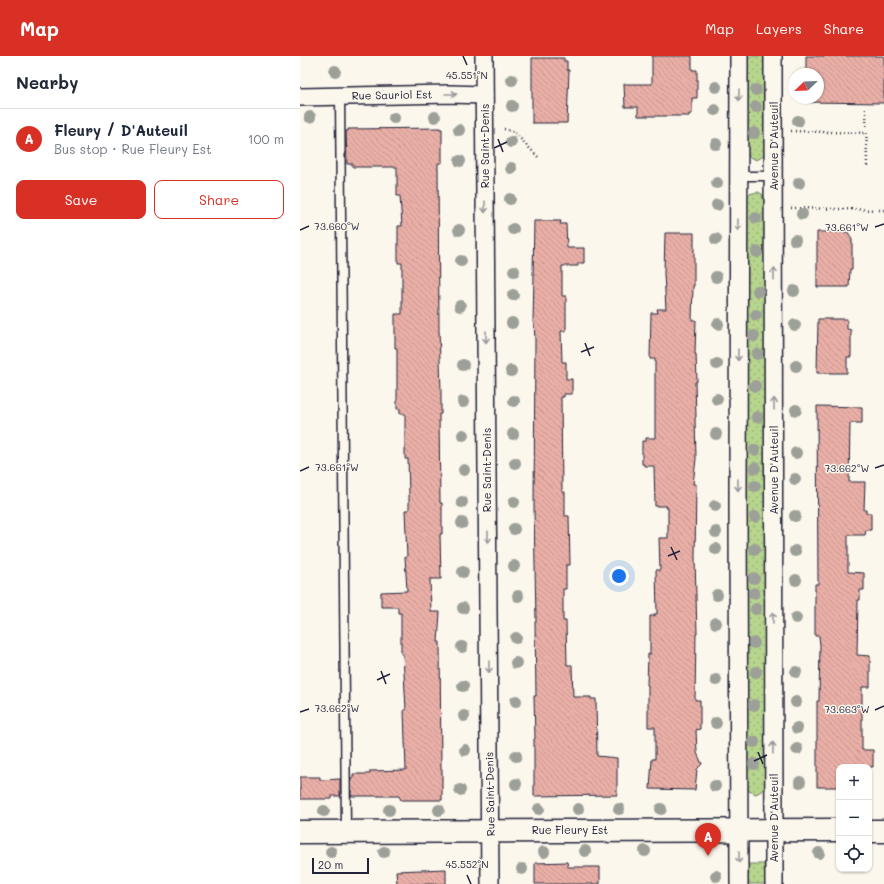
<!DOCTYPE html>
<meta charset="utf-8">
<style>
body{margin:0;font-family:Mali,sans-serif;background:#f2f2f3;color:#1f2937}
.controls{position:absolute;right:12px;bottom:12px;display:grid;overflow:hidden;border-radius:8px;box-shadow:0 1px 3px #0004}
.controls button{width:36px;height:36px;display:grid;place-items:center;padding:0;border:0;border-bottom:1px solid #e0e1e3;background:#fff;color:#1f2937;font:20px sans-serif}
.compass{position:absolute;left:488px;top:12px;width:36px;height:36px;border-radius:50%;background:#fff;box-shadow:0 1px 3px #0004;rotate:247deg}
.scale{position:absolute;left:12px;bottom:10px;width:57px;box-sizing:border-box;padding-left:4px;border:2px solid #22223b;border-top:0;font-size:11px;line-height:14px;white-space:nowrap;color:#22223b;-webkit-text-stroke:3px #fbf7ec;paint-order:stroke}
.you{position:absolute;left:319px;top:520px;width:14px;height:14px;margin:-10px;border:3px solid #fff;border-radius:50%;background:#1a73e8;box-shadow:0 0 0 6px #1a73e833}
.badge{display:grid;place-items:center;width:26px;height:26px;border-radius:50%;background:#d93025;color:#fff;font-size:13px;font-weight:700}
.pin{position:absolute;translate:-50% -33px;filter:drop-shadow(0 1px 2px #0008)}
.pin::after{content:'';position:absolute;top:21px;width:14px;height:12px;background:inherit;clip-path:polygon(0 0,100% 0,50% 100%)}
.list{margin:0;padding:0;list-style:none}
h2{display:flex;justify-content:space-between;align-items:center;height:52px;margin:0;padding:0 16px;font-size:17px}
h2 small{font-size:13px;font-weight:400;color:#747a83}
.list li{display:grid;grid-template-columns:26px 1fr auto;gap:12px;align-items:center;box-sizing:border-box;height:60px;padding:0 16px;border-top:1px solid #e0e1e3}
.list b{display:block;font-size:15px;white-space:nowrap}
.list p{margin:0;font-size:13px;white-space:nowrap;color:#747a83}
.list em{font-size:13px;font-style:normal;color:#747a83}
.actions{display:flex;gap:8px;padding:12px 16px}
.actions a{flex:1;padding:9px 0;border:1px solid #d93025;border-radius:8px;text-align:center;font-size:14px;color:#d93025}
.actions .main{background:#d93025;color:#fff}
.icon{flex:none;width:22px;height:22px;fill:none;stroke:currentColor;stroke-width:2;stroke-linecap:round;stroke-linejoin:round}
.map{position:relative;flex:none;width:584px;height:828px;overflow:hidden}
header{display:flex;align-items:center;gap:24px;box-sizing:border-box;height:56px;padding:0 20px;background:#d93025;color:#fff}
header strong{font-size:19px}
nav{display:flex;gap:22px;margin-inline-start:auto;font-size:14px}
main{display:flex}
aside{flex:1;background:#fff}
.map>svg:first-child{display:block}
</style>
<header>
<strong>Map</strong>
<nav><a>Map</a><a>Layers</a><a>Share</a></nav>
</header>
<main>
<aside>
<h2>Nearby<small></small></h2>
<ul class="list">
<li><span class="badge">A</span><div><b>Fleury / D'Auteuil</b><p>Bus stop · Rue Fleury Est</p></div><em>100 m</em></li>
</ul>
<div class="actions"><a class="main">Save</a><a>Share</a></div>
</aside>
<div class="map">
<svg width="584" height="828" viewBox="0 0 584 828">
<defs>
<pattern id="grass-dots" width="8" height="8" patternUnits="userSpaceOnUse"><rect width="8" height="8" fill="#b7d58d"/><path d="M2 2h.1M6 6h.1" fill="none" stroke="#9db77b" stroke-width="1.8" stroke-linecap="round"/></pattern>
<pattern id="building-back-hatch" width="6" height="6" patternUnits="userSpaceOnUse"><rect width="6" height="6" fill="#e9afa6"/><path d="M-1 5l2 2M0 0l6 6M5-1l2 2" fill="none" stroke="#c89690"/></pattern>
</defs>
<rect width="100%" height="100%" fill="#fbf7ec"/>
<filter id="ink" filterUnits="userSpaceOnUse"><feTurbulence type="fractalNoise" baseFrequency=".025" numOctaves="2"/><feDisplacementMap in="SourceGraphic" scale="8" xChannelSelector="R" yChannelSelector="G"/><feConvolveMatrix kernelMatrix="1 2 1 2 8 2 1 2 1" color-interpolation-filters="sRGB"/></filter>
<g filter="url(#ink)">
<!-- grass -->
<g fill="url(#grass-dots)" stroke="#6c7c64">
<polygon points="447,0 465,0 465,97 462,101 457,104 449,101 446,95"/>
<polygon points="458,136 462,138 465,148 465,729 463,734 456,738 449,735 446,726 447,144 449,138"/>
<polygon points="447,808 464,808 465,828 447,828"/>
</g>
<!-- building -->
<g fill="url(#building-back-hatch)" stroke="#22223b">
<polygon points="352,0 392,0 392,14 397,14 397,42 392,42 392,58 389,58 389,60 338,60 338,51 325,51 324,28 352,28"/>
<polygon points="506,0 584,0 584,47 505,46 505,42 518,42 518,18 506,18"/>
<polygon points="232,2 264,2 264,5 267,5 267,14 269,14 267,67 232,67"/>
<polygon points="140,72 140,73 142,73 142,107 138,107 139,273 141,335 141,358 139,358 140,447 142,447 142,478 140,478 141,523 130,523 131,556 140,556 138,586 140,586 141,714 142,714 142,744 101,744 99,740 51,740 51,722 53,722 53,718 70,718 70,715 106,714 104,654 106,654 103,598 101,598 101,557 98,557 98,551 81,551 81,536 107,535 105,501 107,501 105,454 109,454 109,439 108,403 105,403 105,358 100,358 100,353 97,353 97,292 95,292 95,258 102,258 102,207 98,207 98,170 102,170 100,140 97,140 97,111 53,111 53,108 47,108 46,75 48,75 48,73"/>
<polygon points="234,165 261,165 260,168 266,168 267,192 284,192 284,207 278,207 278,210 262,210 262,240 266,240 266,275 261,275 262,306 266,306 266,323 272,323 272,338 264,338 264,341 261,341 262,436 265,436 265,460 269,460 270,509 266,509 266,533 263,533 263,565 266,565 267,609 272,609 273,641 291,641 291,643 296,643 297,700 317,702 317,739 234,740 234,683 235,683 234,640 236,640 235,566 236,566 234,453 235,284 234,267 233,267 234,218 233,219"/>
<polygon points="517,176 548,176 552,184 552,213 550,213 549,231 517,231"/>
<polygon points="365,177 394,177 394,230 393,230 392,264 396,264 395,298 396,298 397,326 395,326 396,361 395,362 396,403 393,428 396,428 395,502 397,578 396,578 395,644 400,644 400,673 396,674 397,697 402,708 397,713 395,734 350,733 352,703 355,703 355,671 348,671 348,629 347,629 348,598 350,599 350,560 355,560 354,558 357,558 356,514 360,514 359,482 368,482 368,452 366,452 367,450 355,450 354,410 344,410 344,408 342,408 342,385 346,385 346,382 355,382 355,303 350,303 351,257 358,257 357,253 366,253 364,218"/>
<polygon points="518,263 547,263 547,273 551,274 551,301 547,301 547,317 517,317"/>
<polygon points="517,350 562,351 562,367 550,367 549,426 565,426 564,454 566,454 566,457 571,457 571,474 566,474 565,479 548,479 548,516 564,517 564,534 560,534 560,544 558,544 557,599 570,600 570,631 562,631 562,694 573,694 573,711 539,711 539,731 517,731 517,645 519,645 520,589 519,580 515,580 515,528 518,528"/>
<polygon points="0,721 20,721 20,724 40,723 40,740 32,740 32,743 0,743"/>
<polygon points="267,806 268,811 300,811 300,828 235,828 235,807"/>
<polygon points="146,813 146,828 97,828 96,815"/>
</g>
<g fill="none" stroke-linecap="round" stroke-linejoin="round">
<!-- lane casing -->
<g stroke="#22223b" stroke-width="11">
<g id="lane">
<polyline points="40,40 46,775"/>
<polyline points="439,120 474,120"/>
</g>
</g>
<!-- street casing -->
<g stroke="#22223b" stroke-width="20">
<g id="street">
<polyline points="184,0 190,828"/>
<polyline points="439,0 438,441 439,828"/>
<polyline points="473,0 474,828"/>
<polyline points="0,41 150,38 184,39"/>
</g>
</g>
<!-- secondary casing -->
<g stroke="#22223b" stroke-width="25">
<g id="secondary">
<polyline points="569,775 584,775"/>
<polyline points="0,776 539,774"/>
</g>
</g>
<!-- path -->
<g stroke="#22223b" stroke-width="2.5" stroke-dasharray="1 3" stroke-linecap="butt">
<polyline points="566,53 567,110"/>
<polyline points="204,73 214,76 238,101"/>
<polyline points="491,75 566,77"/>
<polyline points="491,152 584,154"/>
</g>
<!-- lane -->
<use href="#lane" stroke="#fbf7ec" stroke-width="8"/>
<!-- street -->
<use href="#street" stroke="#fbf7ec" stroke-width="17"/>
<!-- secondary -->
<use href="#secondary" stroke="#fbf7ec" stroke-width="22"/>
</g>
<!-- trees -->
<g fill="#9ca098">
<circle cx="35" cy="15" r="6"/>
<circle cx="212" cy="24" r="6"/>
<circle cx="416" cy="31" r="6"/>
<circle cx="456" cy="34" r="6"/>
<circle cx="212" cy="50" r="6"/>
<circle cx="456" cy="51" r="6"/>
<circle cx="415" cy="54" r="6"/>
<circle cx="10" cy="61" r="6"/>
<circle cx="135" cy="61" r="6"/>
<circle cx="94" cy="62" r="6"/>
<circle cx="498" cy="65" r="6"/>
<circle cx="159" cy="74" r="6"/>
<circle cx="454" cy="77" r="6"/>
<circle cx="211" cy="86" r="6"/>
<circle cx="416" cy="88" r="6"/>
<circle cx="160" cy="105" r="6"/>
<circle cx="211" cy="112" r="6"/>
<circle cx="417" cy="127" r="6"/>
<circle cx="499" cy="127" r="6"/>
<circle cx="210" cy="143" r="6"/>
<circle cx="417" cy="149" r="6"/>
<circle cx="502" cy="158" r="6"/>
<circle cx="456" cy="162" r="6"/>
<circle cx="213" cy="173" r="6"/>
<circle cx="159" cy="174" r="6"/>
<circle cx="416" cy="183" r="6"/>
<circle cx="495" cy="184" r="6"/>
<circle cx="457" cy="196" r="6"/>
<circle cx="161" cy="205" r="6"/>
<circle cx="214" cy="215" r="6"/>
<circle cx="416" cy="221" r="6"/>
<circle cx="458" cy="235" r="6"/>
<circle cx="494" cy="235" r="6"/>
<circle cx="213" cy="239" r="6"/>
<circle cx="160" cy="250" r="6"/>
<circle cx="456" cy="259" r="6"/>
<circle cx="212" cy="267" r="6"/>
<circle cx="418" cy="268" r="6"/>
<circle cx="495" cy="269" r="6"/>
<circle cx="454" cy="280" r="6"/>
<circle cx="457" cy="298" r="6"/>
<circle cx="417" cy="308" r="6"/>
<circle cx="163" cy="309" r="6"/>
<circle cx="496" cy="310" r="6"/>
<circle cx="211" cy="315" r="6"/>
<circle cx="455" cy="330" r="6"/>
<circle cx="417" cy="343" r="6"/>
<circle cx="214" cy="345" r="6"/>
<circle cx="163" cy="346" r="6"/>
<circle cx="496" cy="354" r="6"/>
<circle cx="457" cy="361" r="6"/>
<circle cx="213" cy="378" r="6"/>
<circle cx="416" cy="378" r="6"/>
<circle cx="163" cy="379" r="6"/>
<circle cx="455" cy="394" r="6"/>
<circle cx="496" cy="397" r="6"/>
<circle cx="215" cy="407" r="6"/>
<circle cx="455" cy="412" r="6"/>
<circle cx="164" cy="414" r="6"/>
<circle cx="495" cy="423" r="6"/>
<circle cx="455" cy="430" r="6"/>
<circle cx="162" cy="446" r="6"/>
<circle cx="214" cy="446" r="6"/>
<circle cx="415" cy="450" r="6"/>
<circle cx="495" cy="460" r="6"/>
<circle cx="455" cy="461" r="6"/>
<circle cx="162" cy="467" r="6"/>
<circle cx="214" cy="473" r="6"/>
<circle cx="416" cy="476" r="6"/>
<circle cx="416" cy="493" r="6"/>
<circle cx="455" cy="493" r="6"/>
<circle cx="495" cy="495" r="6"/>
<circle cx="214" cy="510" r="6"/>
<circle cx="163" cy="516" r="6"/>
<circle cx="454" cy="522" r="6"/>
<circle cx="496" cy="524" r="6"/>
<circle cx="454" cy="537" r="6"/>
<circle cx="417" cy="539" r="6"/>
<circle cx="218" cy="540" r="6"/>
<circle cx="163" cy="552" r="6"/>
<circle cx="456" cy="553" r="6"/>
<circle cx="496" cy="562" r="6"/>
<circle cx="416" cy="567" r="6"/>
<circle cx="216" cy="582" r="6"/>
<circle cx="454" cy="587" r="6"/>
<circle cx="162" cy="591" r="6"/>
<circle cx="216" cy="607" r="6"/>
<circle cx="456" cy="616" r="6"/>
<circle cx="496" cy="616" r="6"/>
<circle cx="416" cy="624" r="6"/>
<circle cx="163" cy="630" r="6"/>
<circle cx="216" cy="645" r="6"/>
<circle cx="496" cy="646" r="6"/>
<circle cx="454" cy="649" r="6"/>
<circle cx="164" cy="660" r="6"/>
<circle cx="416" cy="667" r="6"/>
<circle cx="497" cy="672" r="6"/>
<circle cx="454" cy="686" r="6"/>
<circle cx="497" cy="693" r="6"/>
<circle cx="165" cy="694" r="6"/>
<circle cx="216" cy="700" r="6"/>
<circle cx="454" cy="708" r="6"/>
<circle cx="500" cy="726" r="6"/>
<circle cx="216" cy="728" r="6"/>
<circle cx="415" cy="730" r="6"/>
<circle cx="160" cy="734" r="6"/>
<circle cx="239" cy="753" r="6"/>
<circle cx="278" cy="753" r="6"/>
<circle cx="319" cy="753" r="6"/>
<circle cx="361" cy="753" r="6"/>
<circle cx="89" cy="754" r="6"/>
<circle cx="139" cy="754" r="6"/>
<circle cx="24" cy="755" r="6"/>
<circle cx="285" cy="795" r="6"/>
<circle cx="345" cy="795" r="6"/>
<circle cx="31" cy="796" r="6"/>
<circle cx="84" cy="796" r="6"/>
<circle cx="244" cy="796" r="6"/>
<circle cx="519" cy="797" r="6"/>
<circle cx="222" cy="813" r="6"/>
<circle cx="416" cy="820" r="6"/>
</g>
<!-- one-way arrows -->
<defs><path id="oneway-shaft" d="M-6 0H5M1.5-3L5.5 0L1.5 3" fill="none" stroke-width="1.6" stroke-linecap="round" stroke-linejoin="round"/></defs>
<g stroke="#99979c">
<use href="#oneway-shaft" transform="translate(151 38)"/>
<use href="#oneway-shaft" transform="translate(439 39) rotate(90)"/>
<use href="#oneway-shaft" transform="translate(185 151) rotate(90)"/>
<use href="#oneway-shaft" transform="translate(438 169) rotate(90)"/>
<use href="#oneway-shaft" transform="translate(474 218) rotate(-90)"/>
<use href="#oneway-shaft" transform="translate(186 281) rotate(90)"/>
<use href="#oneway-shaft" transform="translate(438 299) rotate(90)"/>
<use href="#oneway-shaft" transform="translate(474 348) rotate(-90)"/>
<use href="#oneway-shaft" transform="translate(438 429) rotate(90)"/>
<use href="#oneway-shaft" transform="translate(188 481) rotate(90)"/>
<use href="#oneway-shaft" transform="translate(473 562) rotate(-90)"/>
<use href="#oneway-shaft" transform="translate(189 611) rotate(90)"/>
<use href="#oneway-shaft" transform="translate(473 692) rotate(-90)"/>
<use href="#oneway-shaft" transform="translate(439 801) rotate(90)"/>
</g>
</g>
<!-- ticks -->
<path fill="none" stroke="#22223b" stroke-width="1.5" d="M163,0l4,9M198,83l5,13M194,92l13,-6M575,171l9,-3M0,174l9,-4M285,287l5,13M281,296l13,-5M575,412l9,-3M0,415l9,-4M371,491l6,13M368,500l12,-5M81,615l5,13M77,624l13,-6M575,654l9,-4M0,656l9,-3M458,696l5,12M454,705l13,-6M167,819l4,9"/>
<g text-anchor="middle" stroke-width="3" stroke-linejoin="round" paint-order="stroke">
<!-- street labels -->
<g font-size="11" fill="#22223b" stroke="#fbf7ec">
<text transform="translate(92 39) rotate(-1)" y="4">Rue Sauriol Est</text>
<text transform="translate(185 90) rotate(-90)" y="4">Rue Saint-Denis</text>
<text transform="translate(474 90) rotate(-90)" y="4">Avenue D'Auteuil</text>
<text transform="translate(187 414) rotate(-90)" y="4">Rue Saint-Denis</text>
<text transform="translate(474 414) rotate(-90)" y="4">Avenue D'Auteuil</text>
<text transform="translate(190 738) rotate(-91)" y="4">Rue Saint-Denis</text>
<text transform="translate(474 762) rotate(-90)" y="4">Avenue D'Auteuil</text>
<text x="270" y="778">Rue Fleury Est</text>
</g>
</g>
<g font-size="10" text-anchor="middle" fill="#22223b" stroke="#fbf7ec" stroke-width="3" stroke-linejoin="round" paint-order="stroke">
<text x="167" y="23">45.551°N</text>
<text x="37" y="174">73.660°W</text>
<text x="547" y="175">73.661°W</text>
<text x="37" y="415">73.661°W</text>
<text x="547" y="416">73.662°W</text>
<text x="37" y="656">73.662°W</text>
<text x="547" y="657">73.663°W</text>
<text x="167" y="812">45.552°N</text>
</g>
</svg>
<div class="controls">
<button>+</button>
<button>−</button>
<button><svg class="icon" aria-label="locate" viewBox="0 0 24 24"><circle cx="12" cy="12" r="6"/><path d="M12 2v4M12 18v4M2 12h4M18 12h4"/></svg></button>
</div>
<svg class="compass" viewBox="-18 -18 36 36"><path d="M0-13l5 13h-10z" fill="#e53935"/><path d="M0 13l5-13h-10z" fill="#747a83"/></svg>
<div class="scale">20 m</div>
<div class="you"></div>
<div class="pin badge" style="left:408px;top:800px">A</div>
</div>
</main>
